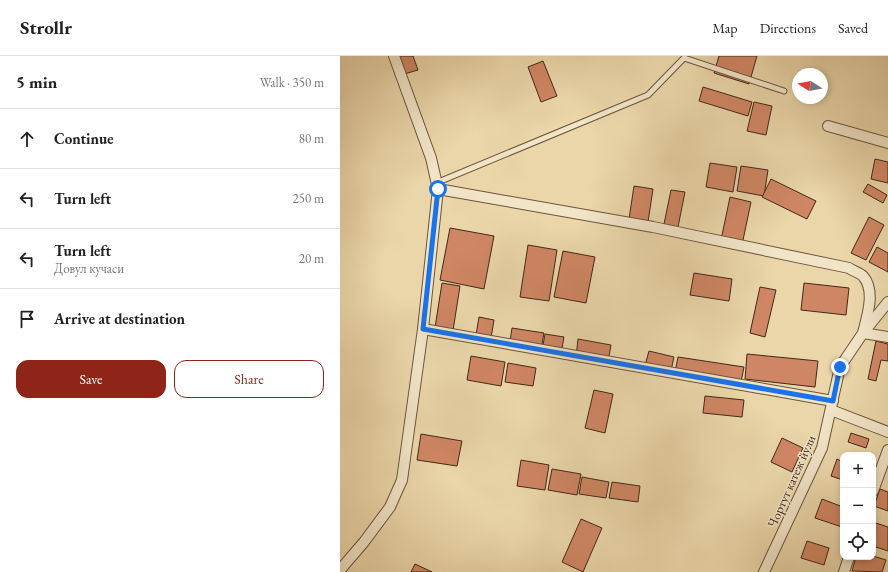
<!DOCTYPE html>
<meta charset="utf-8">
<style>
body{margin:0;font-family:"EB Garamond",serif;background:#f2f2f2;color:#222}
.controls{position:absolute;right:12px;bottom:12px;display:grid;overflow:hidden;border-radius:8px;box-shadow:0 2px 6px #0003}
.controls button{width:36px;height:36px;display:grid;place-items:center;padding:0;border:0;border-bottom:1px solid #e0e0e0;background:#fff;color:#222;font:20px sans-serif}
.compass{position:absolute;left:452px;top:12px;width:36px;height:36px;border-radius:50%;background:#fff;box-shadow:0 2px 6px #0003;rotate:281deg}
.stop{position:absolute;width:12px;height:12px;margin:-9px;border:3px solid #1a73e8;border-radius:50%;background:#fff}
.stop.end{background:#1a73e8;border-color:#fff;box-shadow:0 1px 4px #0008}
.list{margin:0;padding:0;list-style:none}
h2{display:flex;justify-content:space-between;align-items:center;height:52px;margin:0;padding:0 16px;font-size:17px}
h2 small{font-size:13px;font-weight:400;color:#767676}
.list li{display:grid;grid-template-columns:26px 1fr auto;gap:12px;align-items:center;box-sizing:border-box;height:60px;padding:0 16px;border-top:1px solid #e0e0e0}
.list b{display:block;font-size:15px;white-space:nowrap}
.list p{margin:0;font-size:13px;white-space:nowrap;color:#767676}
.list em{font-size:13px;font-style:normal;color:#767676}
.actions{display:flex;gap:8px;padding:12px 16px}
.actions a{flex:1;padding:9px 0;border:1px solid #8f2418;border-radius:12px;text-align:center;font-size:14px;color:#8f2418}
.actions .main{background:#8f2418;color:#fff}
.icon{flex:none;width:22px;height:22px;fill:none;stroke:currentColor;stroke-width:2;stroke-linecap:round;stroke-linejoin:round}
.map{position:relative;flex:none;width:548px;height:516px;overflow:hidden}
header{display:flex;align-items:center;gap:24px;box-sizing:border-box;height:56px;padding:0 20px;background:#fff;border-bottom:1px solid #e0e0e0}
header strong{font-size:19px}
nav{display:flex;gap:22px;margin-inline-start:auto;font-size:14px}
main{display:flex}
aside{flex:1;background:#fff}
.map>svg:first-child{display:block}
</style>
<header>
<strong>Strollr</strong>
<nav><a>Map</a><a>Directions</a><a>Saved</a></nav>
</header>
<main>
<aside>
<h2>5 min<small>Walk · 350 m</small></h2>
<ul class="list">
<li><svg class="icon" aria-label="ahead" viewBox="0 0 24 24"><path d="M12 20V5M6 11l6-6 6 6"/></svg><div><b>Continue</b></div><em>80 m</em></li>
<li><svg class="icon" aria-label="left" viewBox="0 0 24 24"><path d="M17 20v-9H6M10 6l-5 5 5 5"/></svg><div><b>Turn left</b></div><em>250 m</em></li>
<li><svg class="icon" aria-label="left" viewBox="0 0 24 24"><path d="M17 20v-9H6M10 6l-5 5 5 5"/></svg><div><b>Turn left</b><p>Довул кучаси</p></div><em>20 m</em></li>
<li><svg class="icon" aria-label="arrive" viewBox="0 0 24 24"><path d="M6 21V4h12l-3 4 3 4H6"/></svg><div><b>Arrive at destination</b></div></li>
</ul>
<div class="actions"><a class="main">Save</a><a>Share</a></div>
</aside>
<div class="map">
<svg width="548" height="516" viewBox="0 0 548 516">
<rect width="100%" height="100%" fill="#ead6a9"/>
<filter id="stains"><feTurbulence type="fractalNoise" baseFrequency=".005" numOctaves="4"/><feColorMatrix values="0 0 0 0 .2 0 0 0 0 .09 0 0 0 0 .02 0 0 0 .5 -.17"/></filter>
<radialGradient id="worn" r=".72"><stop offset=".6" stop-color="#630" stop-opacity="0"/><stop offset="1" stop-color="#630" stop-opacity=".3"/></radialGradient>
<!-- building -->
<g fill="#cf8664" stroke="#422817">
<polygon points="55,0 73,0 78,14 61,19"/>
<polygon points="379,0 417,0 409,28 374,17"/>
<polygon points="203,5 217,40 201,46 188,11"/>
<polygon points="363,31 412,46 408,60 359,45"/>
<polygon points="414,46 432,50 426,79 407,75"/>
<polygon points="535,103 548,106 548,127 531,123"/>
<polygon points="370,107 397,111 393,136 366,131"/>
<polygon points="401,110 428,114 424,140 397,135"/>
<polygon points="431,123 476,145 467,163 422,141"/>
<polygon points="528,128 547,139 543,147 523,136"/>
<polygon points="294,130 313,133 308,166 289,163"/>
<polygon points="331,134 345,136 338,171 324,168"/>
<polygon points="390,141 411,146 402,189 381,184"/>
<polygon points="529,161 544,169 526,204 511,197"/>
<polygon points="110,172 154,180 144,233 100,224"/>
<polygon points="188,189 217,194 209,245 180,241"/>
<polygon points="537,191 548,197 548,216 529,206"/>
<polygon points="223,195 255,201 246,247 214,241"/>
<polygon points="354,217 392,223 389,245 350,239"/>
<polygon points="102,227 120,230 112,281 94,278"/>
<polygon points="464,227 509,232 506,259 461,254"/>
<polygon points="420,231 436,234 425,281 410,277"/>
<polygon points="139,261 154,264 150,288 135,285"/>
<polygon points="172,272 204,277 200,298 169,292"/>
<polygon points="205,278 224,281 221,298 202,295"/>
<polygon points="238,283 271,289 268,306 236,301"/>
<polygon points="536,285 548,288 548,305 541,304 536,325 528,323"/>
<polygon points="309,295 334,301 330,319 304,313"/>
<polygon points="407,298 478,305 475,331 405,323"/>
<polygon points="131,300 165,306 161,330 127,324"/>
<polygon points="338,301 404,311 400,331 334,321"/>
<polygon points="168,307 196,312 193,330 165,326"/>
<polygon points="254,334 273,338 265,377 245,372"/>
<polygon points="365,340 404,344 402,361 363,357"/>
<polygon points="511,377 529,383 526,392 508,386"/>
<polygon points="81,378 122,385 117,410 77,404"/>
<polygon points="442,382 463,392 452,416 431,406"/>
<polygon points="497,403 503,406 503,424 491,420"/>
<polygon points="181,404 209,409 205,434 177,430"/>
<polygon points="212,413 241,418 237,439 208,434"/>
<polygon points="242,421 269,426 266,442 239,438"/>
<polygon points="272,426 300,430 298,446 269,442"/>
<polygon points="540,433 548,436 548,455 534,450"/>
<polygon points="482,443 503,451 502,471 475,462"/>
<polygon points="241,463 262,472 243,516 222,506"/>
<polygon points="533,466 548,471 548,495 533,490"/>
<polygon points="467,485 489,492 484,509 461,502"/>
<polygon points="533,500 546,504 542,516 512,515 516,501"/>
<polygon points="75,508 92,516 71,516"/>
</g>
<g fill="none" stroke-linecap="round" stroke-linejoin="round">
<!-- service casing -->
<g stroke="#6c543c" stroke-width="7">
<polyline id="service" points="96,127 308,39 344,2 444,35"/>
</g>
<!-- minor casing -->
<g stroke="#6c543c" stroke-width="12">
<g id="minor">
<polyline points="488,70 548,87"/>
<path d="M98,133l215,38 196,41c4,3 11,5 14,8 13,15 4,40 0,57l25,4"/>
<polyline points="83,273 493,345"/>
<polyline points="491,354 548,376"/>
<polyline points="533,435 548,394"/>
<polyline points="0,514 24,486 50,451 62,424 83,273 98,133 91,102 54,0"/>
<polyline points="424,516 482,392 500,311 523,277 548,246"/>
<polyline points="504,516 509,501"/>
</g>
</g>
<!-- service -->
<use href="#service" stroke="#f1e4c7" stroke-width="5"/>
<!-- minor -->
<use href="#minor" stroke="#f1e4c7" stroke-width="10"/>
</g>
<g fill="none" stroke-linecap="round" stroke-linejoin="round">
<!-- route -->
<polyline stroke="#1a73e8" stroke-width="5" points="98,133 83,273 493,345 500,311"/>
</g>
<g text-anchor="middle" stroke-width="3" stroke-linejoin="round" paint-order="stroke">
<!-- street labels -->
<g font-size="13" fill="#422817" stroke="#f1e4c7">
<text transform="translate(451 425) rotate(-66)" y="5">Чортут катеж йули</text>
</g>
</g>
<rect width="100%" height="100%" filter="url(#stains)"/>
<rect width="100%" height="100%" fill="url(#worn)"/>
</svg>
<div class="controls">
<button>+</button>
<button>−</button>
<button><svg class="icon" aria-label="locate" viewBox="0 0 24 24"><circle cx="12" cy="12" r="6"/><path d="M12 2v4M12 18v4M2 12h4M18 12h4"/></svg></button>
</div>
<svg class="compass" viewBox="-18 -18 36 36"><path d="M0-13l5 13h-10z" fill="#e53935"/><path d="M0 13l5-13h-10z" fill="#767676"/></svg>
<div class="stop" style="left:98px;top:133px"></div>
<div class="stop end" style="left:500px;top:311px"></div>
</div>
</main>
